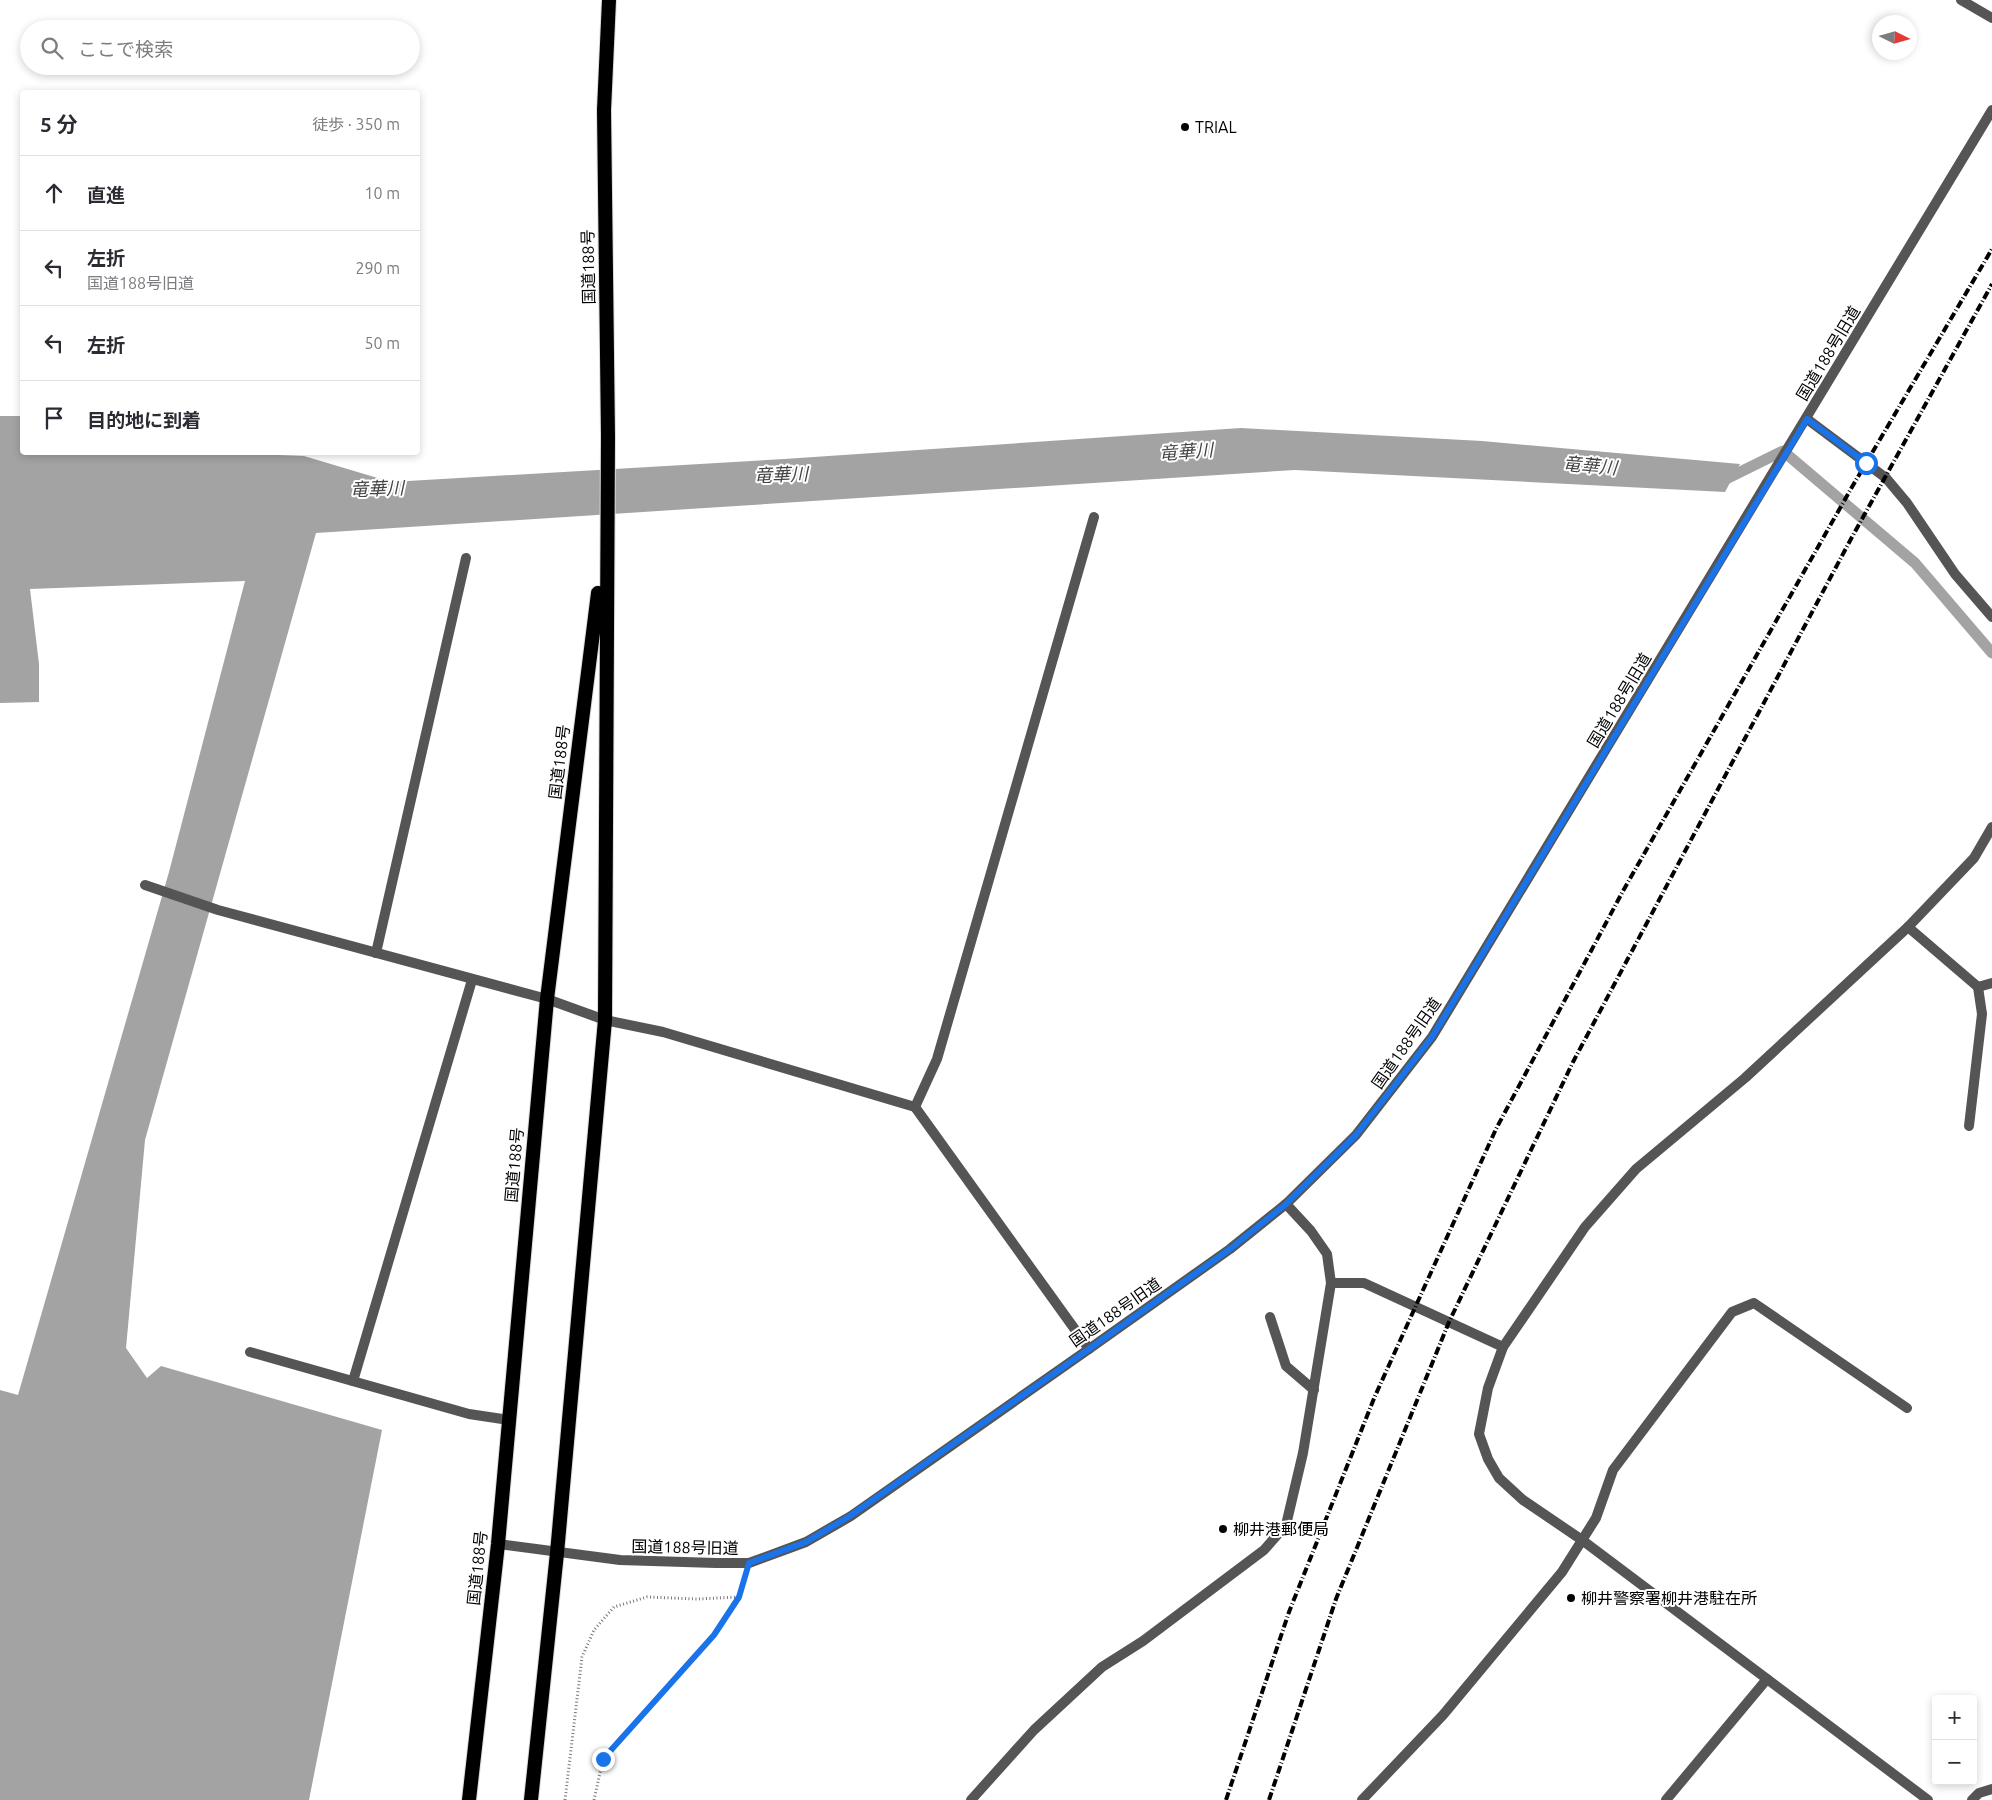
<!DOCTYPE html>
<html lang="ja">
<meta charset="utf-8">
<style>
body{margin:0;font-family:Ubuntu,"Noto Sans JP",sans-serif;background:#f7f7f7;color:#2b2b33}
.controls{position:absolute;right:15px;bottom:15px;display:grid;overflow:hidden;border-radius:5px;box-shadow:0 2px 8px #0003}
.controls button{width:45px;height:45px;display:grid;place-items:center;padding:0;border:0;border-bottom:1px solid #e1e1e2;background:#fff;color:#2b2b33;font:25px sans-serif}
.compass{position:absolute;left:1872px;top:15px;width:45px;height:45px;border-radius:50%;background:#fff;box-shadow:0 2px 8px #0003;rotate:95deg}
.stop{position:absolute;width:15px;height:15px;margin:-11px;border:4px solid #1a73e8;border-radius:50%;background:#fff}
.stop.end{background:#1a73e8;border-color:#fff;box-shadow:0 1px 5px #0008}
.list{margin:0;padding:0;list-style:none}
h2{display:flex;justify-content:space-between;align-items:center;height:65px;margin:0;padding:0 20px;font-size:21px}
h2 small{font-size:16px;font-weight:400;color:#7c7c81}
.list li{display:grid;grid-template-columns:32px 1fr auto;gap:15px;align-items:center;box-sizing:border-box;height:75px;padding:0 20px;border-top:1px solid #e1e1e2}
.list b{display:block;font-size:19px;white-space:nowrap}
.list p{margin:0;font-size:16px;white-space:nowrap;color:#7c7c81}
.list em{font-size:16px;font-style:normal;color:#7c7c81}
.icon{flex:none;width:28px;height:28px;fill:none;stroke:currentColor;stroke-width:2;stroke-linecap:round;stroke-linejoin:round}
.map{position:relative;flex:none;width:1992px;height:1800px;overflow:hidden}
.search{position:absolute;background:#fff;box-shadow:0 2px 8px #0003;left:20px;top:20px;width:400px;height:55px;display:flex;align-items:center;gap:12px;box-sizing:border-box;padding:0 18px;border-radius:28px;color:#7c7c81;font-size:19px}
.panel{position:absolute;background:#fff;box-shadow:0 2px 8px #0003;left:20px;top:90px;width:400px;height:365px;border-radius:5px}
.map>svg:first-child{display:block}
</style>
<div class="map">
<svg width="1992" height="1800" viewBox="0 0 1992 1800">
<rect width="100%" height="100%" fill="#fff"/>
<!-- water -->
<polygon fill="#a3a3a3" points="0,416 22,416 22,452 208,452 304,456 391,482 784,459 1241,428 1482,441 1740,464 1725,492 1295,470 316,533 145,1140 126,1348 147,1378 161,1366 382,1430 309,1800 0,1800 0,1390 18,1395 169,872 245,581 30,589 39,664 39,702 0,703"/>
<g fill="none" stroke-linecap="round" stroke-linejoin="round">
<!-- stream -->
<polyline stroke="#a3a3a3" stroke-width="11" points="1721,478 1726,479 1783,451 1915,563 1992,653"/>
<!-- trunk casing -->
<g stroke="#dbdbdb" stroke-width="16">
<g id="trunk">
<polyline points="469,1800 498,1544 547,999 598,593"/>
<polyline points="531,1800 557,1553 605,1020 608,436 604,110 609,0"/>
</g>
</g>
<!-- path -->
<g stroke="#777" stroke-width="3" stroke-dasharray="1 2.5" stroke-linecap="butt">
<polyline points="565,1800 582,1657 594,1630 614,1607 647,1597 697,1599 739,1597"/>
<polyline points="594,1800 603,1759 714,1635 739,1597 742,1588"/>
</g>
<!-- service -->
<polyline stroke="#555" stroke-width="10" points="1969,1126 1982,1014 1978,987"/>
<!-- minor -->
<g stroke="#555" stroke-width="10">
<polyline points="1807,419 1886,478 1907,503 1955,574 1992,617"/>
<polyline points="145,885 218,910 547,999 605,1020 663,1032 915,1107 1089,1349"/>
<polyline points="1908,927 1978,987 1992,983"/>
<polyline points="376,953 466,558"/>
<polyline points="915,1107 937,1059 1094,517"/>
<polyline points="1286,1204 1311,1231 1327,1254 1331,1283 1364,1283 1503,1347"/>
<polyline points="1270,1317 1286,1366 1314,1390"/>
<polyline points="250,1352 469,1414 509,1420"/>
<polyline points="353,1381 472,980"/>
<polyline points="971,1800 1034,1730 1102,1667 1143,1641 1264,1550 1286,1525 1303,1453 1331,1283"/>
<polyline points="1362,1800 1443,1715 1562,1572 1596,1518 1613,1470 1732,1312 1754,1303 1907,1408"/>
<polyline points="1666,1800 1767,1679"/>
<polyline points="1928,1800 1582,1540 1523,1500 1499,1478 1488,1459 1479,1434 1488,1388 1503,1347 1585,1227 1636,1169 1745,1078 1908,927 1974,858 1992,827"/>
<polyline points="1972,1800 1979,1793 1992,1789"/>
</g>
<!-- tertiary -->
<g stroke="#555" stroke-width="10">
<polyline points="1961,0 1992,18"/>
<polyline points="498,1544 620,1560 716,1563 749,1563 806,1542 851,1516 1089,1349 1230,1249 1286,1204 1356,1135 1432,1037 1992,110"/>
</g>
<!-- trunk -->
<use href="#trunk" stroke="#000" stroke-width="14"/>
<!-- rail -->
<g stroke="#000" stroke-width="4" stroke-dasharray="8 2.5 1 2.5" stroke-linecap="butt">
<polyline points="1226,1800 1289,1612 1375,1396 1496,1129 1623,891 1852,487 1992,249"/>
<polyline points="1269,1800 1336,1599 1449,1322 1573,1062 1852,537 1992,284"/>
</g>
</g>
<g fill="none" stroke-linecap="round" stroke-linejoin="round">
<!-- route -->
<polyline stroke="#1a73e8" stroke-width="6" points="603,1759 714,1635 739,1597 749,1563 806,1542 850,1516 1089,1349 1230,1249 1286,1204 1356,1135 1432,1037 1807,419 1866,463"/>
</g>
<!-- markers -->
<g fill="#000" stroke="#fff" stroke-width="2">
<circle cx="1185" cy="127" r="5"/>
<circle cx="1223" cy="1529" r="5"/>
<circle cx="1571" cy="1598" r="5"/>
</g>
<g text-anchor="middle" stroke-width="4" stroke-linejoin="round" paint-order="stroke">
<!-- poi labels -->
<g font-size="16" fill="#000" stroke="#fff" text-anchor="start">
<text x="1195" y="133">TRIAL</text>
<text x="1233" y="1535">柳井港郵便局</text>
<text x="1581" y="1604">柳井警察署柳井港駐在所</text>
</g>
<!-- street labels -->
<g font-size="16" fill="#000" stroke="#fff">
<text transform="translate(588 267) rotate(-91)" y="6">国道188号</text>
<text transform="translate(1828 353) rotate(-59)" y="6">国道188号旧道</text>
<text transform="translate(1619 700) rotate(-59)" y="6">国道188号旧道</text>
<text transform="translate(559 762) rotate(-83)" y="6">国道188号</text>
<text transform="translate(1406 1043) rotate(-55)" y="6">国道188号旧道</text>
<text transform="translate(514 1165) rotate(-85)" y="6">国道188号</text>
<text transform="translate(1115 1312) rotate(-35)" y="6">国道188号旧道</text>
<text transform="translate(685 1547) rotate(1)" y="6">国道188号旧道</text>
<text transform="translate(477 1568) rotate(-84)" y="6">国道188号</text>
</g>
<!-- water labels -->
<g font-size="18" font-style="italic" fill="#444" stroke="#fff">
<text transform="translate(1186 452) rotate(-4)" y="6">竜華川</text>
<text transform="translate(1590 466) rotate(5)" y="6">竜華川</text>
<text transform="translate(781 475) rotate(-2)" y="6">竜華川</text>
<text transform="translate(377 489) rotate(-2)" y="6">竜華川</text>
</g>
</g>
</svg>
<div class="controls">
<button>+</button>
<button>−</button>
</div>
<svg class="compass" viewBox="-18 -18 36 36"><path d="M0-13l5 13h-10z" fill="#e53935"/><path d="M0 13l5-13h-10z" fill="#7c7c81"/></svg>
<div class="stop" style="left:1866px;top:463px"></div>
<div class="stop end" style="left:603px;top:1759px"></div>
<div class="search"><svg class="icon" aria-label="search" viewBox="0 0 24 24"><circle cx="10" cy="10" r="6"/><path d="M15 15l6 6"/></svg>ここで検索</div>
<section class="panel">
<h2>5 分<small>徒歩 · 350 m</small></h2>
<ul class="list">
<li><svg class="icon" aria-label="ahead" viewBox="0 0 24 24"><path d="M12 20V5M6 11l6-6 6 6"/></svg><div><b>直進</b></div><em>10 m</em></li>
<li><svg class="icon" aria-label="left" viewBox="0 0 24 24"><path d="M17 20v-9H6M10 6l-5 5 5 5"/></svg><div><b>左折</b><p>国道188号旧道</p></div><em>290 m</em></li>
<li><svg class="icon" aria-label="left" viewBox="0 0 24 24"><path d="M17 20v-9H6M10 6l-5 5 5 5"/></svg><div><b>左折</b></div><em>50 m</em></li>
<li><svg class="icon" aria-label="arrive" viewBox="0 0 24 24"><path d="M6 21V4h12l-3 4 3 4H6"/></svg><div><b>目的地に到着</b></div></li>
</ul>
</section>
</div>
